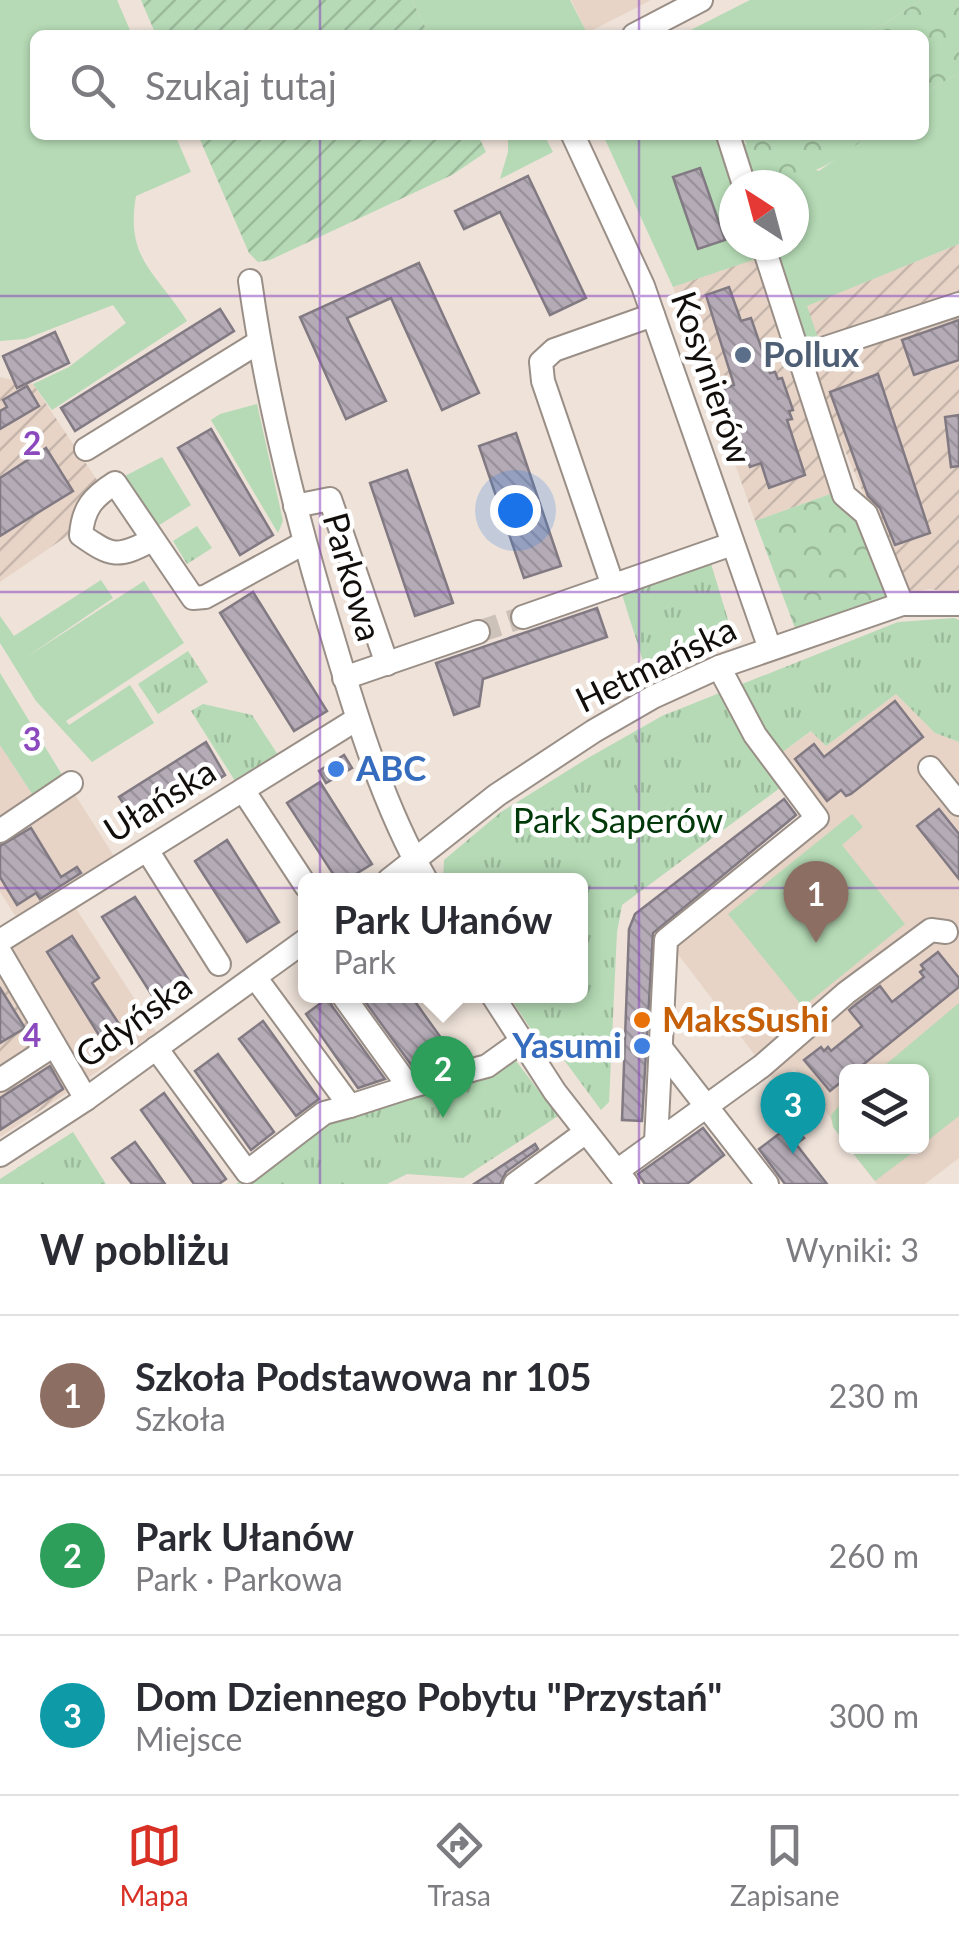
<!DOCTYPE html>
<html lang="pl">
<meta charset="utf-8">
<style>
body{margin:0;font-family:Lato,sans-serif;background:#f2f2f3;color:#2b2b33}
.controls{position:absolute;right:30px;bottom:30px;display:grid;overflow:hidden;border-radius:15px;box-shadow:0 2px 8px #0004}
.controls button{width:90px;height:90px;display:grid;place-items:center;padding:0;border:0;border-bottom:2px solid #e1e1e2;background:#fff;color:#2b2b33;font:50px sans-serif}
.compass{position:absolute;left:719px;top:170px;width:90px;height:90px;border-radius:50%;background:#fff;box-shadow:0 2px 8px #0004;rotate:324deg}
.you{position:absolute;left:515px;top:510px;width:35px;height:35px;margin:-25px;border:8px solid #fff;border-radius:50%;background:#1a73e8;box-shadow:0 0 0 15px #1a73e833}
.badge{display:grid;place-items:center;width:65px;height:65px;border-radius:50%;background:#d93025;color:#fff;font-size:32px;font-weight:700}
.pin{position:absolute;translate:-50% -82px;filter:drop-shadow(0 2px 5px #0008)}
.pin::after{content:'';position:absolute;top:52px;width:35px;height:30px;background:inherit;clip-path:polygon(0 0,100% 0,50% 100%)}
.popup{position:absolute;left:298px;top:873px;width:290px;height:130px;box-sizing:border-box;display:grid;place-content:center;border-radius:15px;background:#fff;filter:drop-shadow(0 2px 8px #0005);font-size:32px;white-space:nowrap;color:#7c7c81}
.popup b{font-size:38px;color:#2b2b33}
.popup::after{content:'';position:absolute;left:50%;top:100%;margin-left:-20px;border:20px solid transparent;border-top-color:#fff}
.list{margin:0;padding:0;list-style:none}
h2{display:flex;justify-content:space-between;align-items:center;height:130px;margin:0;padding:0 40px;font-size:42px}
h2 small{font-size:32px;font-weight:400;color:#7c7c81}
.list li{display:grid;grid-template-columns:65px 1fr auto;gap:30px;align-items:center;box-sizing:border-box;height:160px;padding:0 40px;border-top:2px solid #e1e1e2}
.list b{display:block;font-size:38px;white-space:nowrap}
.list p{margin:0;font-size:32px;white-space:nowrap;color:#7c7c81}
.list em{font-size:32px;font-style:normal;color:#7c7c81}
.icon{flex:none;width:55px;height:55px;fill:none;stroke:currentColor;stroke-width:2;stroke-linecap:round;stroke-linejoin:round}
.map{position:relative;flex:none;width:959px;height:1184px;overflow:hidden}
.search{position:absolute;background:#fff;box-shadow:0 2px 8px #0004;left:30px;right:30px;top:30px;height:110px;display:flex;align-items:center;gap:25px;box-sizing:border-box;padding:0 35px;border-radius:15px;color:#7c7c81;font-size:38px}
.sheet{height:610px;background:#fff}
nav{display:flex;justify-content:space-around;align-items:center;box-sizing:border-box;height:140px;border-top:2px solid #e1e1e2;background:#fff;font-size:28px;color:#7c7c81}
nav a{display:grid;justify-items:center;gap:5px}
nav .on{color:#d93025}
.map>svg:first-child{display:block}
</style>
<div class="map">
<svg width="959" height="1184" viewBox="0 0 959 1184">
<defs>
<pattern id="industrial-furrows" width="10" height="10" patternUnits="userSpaceOnUse" patternTransform="scale(2.5)"><rect width="10" height="10" fill="#e7d4c7"/><path d="M-1 1l2-2M0 10L10 0M9 11l2-2" fill="none" stroke="#c5b5aa"/></pattern>
<pattern id="forest-crowns" width="20" height="18" patternUnits="userSpaceOnUse" patternTransform="scale(2.5)"><rect width="20" height="18" fill="#b5dab5"/><path d="M2 6a3 3 0 1 1 6 0M12 15a3 3 0 1 1 6 0" fill="none" stroke="#9bba9a"/></pattern>
<pattern id="park-tufts" width="24" height="20" patternUnits="userSpaceOnUse" patternTransform="scale(2.5)"><rect width="24" height="20" fill="#b5dab5"/><path d="M3 7l-1-3M5 7V3M7 7l1-3M15 17l-1-3M17 17v-4M19 17l1-3" fill="none" stroke="#9bba9a"/></pattern>
<pattern id="garden-furrows" width="10" height="10" patternUnits="userSpaceOnUse" patternTransform="scale(2.5)"><rect width="10" height="10" fill="#b5dab5"/><path d="M-1 1l2-2M0 10L10 0M9 11l2-2" fill="none" stroke="#9bba9a"/></pattern>
<pattern id="building-back-hatch" width="6" height="6" patternUnits="userSpaceOnUse" patternTransform="scale(2.5)"><rect width="6" height="6" fill="#b4abb6"/><path d="M-1 5l2 2M0 0l6 6M5-1l2 2" fill="none" stroke="#9a929b"/></pattern>
</defs>
<rect width="100%" height="100%" fill="#eee2d9"/>
<!-- built -->
<g fill="#e7d4c7">
<polygon points="571,0 651,0 587,33"/>
<polygon points="896,694 935,733 959,742 959,1158 925,1184 877,1184 848,1147 922,1146 922,1072 846,1072 846,1144 813,1090 794,1069 776,1083 674,949 830,823 780,754 812,731 826,746"/>
<polygon points="0,745 38,803 0,828"/>
<polygon points="72,790 119,864 20,923 0,892 0,837"/>
<polygon points="75,907 156,1032 88,1078 9,949"/>
</g>
<!-- industrial -->
<g fill="url(#industrial-furrows)">
<polygon points="959,244 959,295 819,341 806,306"/>
<polygon points="754,259 836,492 755,521 673,287"/>
<polygon points="959,314 959,594 930,589 907,594 807,363"/>
<polygon points="0,377 33,384 97,480 77,511 73,532 0,582"/>
<polygon points="0,973 73,1089 0,1137"/>
</g>
<!-- grass -->
<g fill="#b5dab5" fill-rule="evenodd">
<path d="M0,0h117l15,35h-97v100h140l16,37 -55,24c-11,63 20,76 51,125l-135,89 -19,-26 36,-17 57,-44 -13,-18 -88,34 -25,2z"/>
<polygon points="412,0 570,0 587,33 429,35"/>
<polygon points="750,0 921,0 884,24 854,35 681,35"/>
<path d="M959,73v171l-152,62 12,35 -15,2 -30,-90 -101,34 -70,-152h139l3,9 74,27 51,-36h54v-42zM734,185h60v60h-60z"/>
<polygon points="508,135 544,135 553,152 500,179 508,152"/>
<polygon points="257,404 283,521 278,533 211,420 220,414"/>
<polygon points="162,457 191,505 153,529 121,478"/>
<polygon points="101,580 113,598 25,658 144,581 184,643 66,721 69,725 130,685 154,723 92,762 36,701 0,643 0,616 14,636"/>
<polygon points="0,673 67,783 38,803 0,745"/>
<polygon points="852,814 863,827 842,845 905,924 803,1007 728,914"/>
<polygon points="959,1003 959,1116 922,1145 922,1072 878,1071"/>
<polygon points="846,1098 846,1144 833,1127 831,1115"/>
<polygon points="848,1147 920,1147 875,1181"/>
</g>
<!-- forest -->
<g fill="url(#forest-crowns)">
<polygon points="921,0 959,0 959,73 924,93 924,35 854,35 884,24"/>
<path d="M742,135h128c-38,27 -62,52 -111,33z"/>
<polygon points="836,492 857,520 889,596 796,631 755,521"/>
</g>
<!-- park -->
<g fill="url(#park-tufts)">
<polygon points="197,526 212,548 187,564 173,541"/>
<polygon points="709,557 729,623 723,638 647,674 621,591"/>
<polygon points="954,618 959,620 959,742 935,733 896,694 826,746 811,731 780,754 796,776 622,905 617,932 609,1102 601,1110 553,1045 544,1049 509,996 580,996 580,880 443,880 444,860 501,812 588,758 662,716 898,622"/>
<polygon points="188,651 208,682 158,714 138,684"/>
<polygon points="203,704 252,715 280,758 237,784 191,711"/>
<polygon points="513,1057 558,1116 463,1178 407,1174 387,1184 236,1184 320,1121"/>
<polygon points="73,1132 106,1184 0,1184 0,1179"/>
</g>
<!-- garden -->
<g fill="url(#garden-furrows)">
<polygon points="141,0 412,0 429,35 156,35"/>
<polygon points="198,135 478,135 486,152 452,175 270,260 258,262 249,253"/>
</g>
<!-- building -->
<g fill="url(#building-back-hatch)" stroke="#827a83" stroke-width="2.5">
<polygon points="700,168 725,240 698,249 673,177"/>
<polygon points="528,176 586,298 550,315 500,212 464,229 455,211"/>
<polygon points="419,263 479,393 442,410 391,298 347,318 386,401 346,419 300,317"/>
<polygon points="729,287 741,321 751,318 770,373 775,372 778,379 782,378 793,410 789,411 792,419 787,420 805,475 769,488 761,463 750,467 724,389 734,385 706,295"/>
<polygon points="220,309 234,331 75,431 61,408"/>
<polygon points="959,320 959,360 914,375 902,340"/>
<polygon points="55,332 69,363 17,388 3,356"/>
<polygon points="878,374 930,533 895,545 880,508 868,496 830,392"/>
<polygon points="27,386 39,406 0,429 0,411 7,407 3,400"/>
<polygon points="959,415 959,466 951,467 945,417"/>
<polygon points="211,429 273,535 240,555 178,448"/>
<polygon points="516,433 561,566 524,578 479,446"/>
<polygon points="46,448 73,491 0,536 0,478"/>
<polygon points="407,470 453,603 415,616 370,483"/>
<polygon points="253,592 327,711 294,731 220,613"/>
<polygon points="597,608 607,637 483,679 479,706 454,715 436,663"/>
<polygon points="895,701 923,737 851,794 846,796 841,790 827,801 795,759 814,744 824,757"/>
<polygon points="206,742 225,775 140,829 119,797"/>
<polygon points="344,755 352,768 326,783 319,771"/>
<polygon points="320,782 372,864 346,880 337,880 287,803"/>
<polygon points="784,799 796,815 653,933 642,1121 622,1120 629,929 635,914"/>
<polygon points="939,809 959,834 959,879 917,826"/>
<polygon points="31,828 61,877 77,867 81,873 40,899 36,893 17,905 0,877 0,846"/>
<polygon points="227,840 279,922 247,942 195,861"/>
<polygon points="135,897 188,979 155,1000 102,917"/>
<polygon points="72,936 99,978 92,983 127,1036 107,1048 47,952"/>
<polygon points="938,952 959,978 959,987 854,1072 846,1072 846,1078 830,1091 804,1060 821,1047 824,1051 828,1047 831,1051 862,1026 849,1010 855,1005 880,986 892,1002 924,977 920,972 924,969 921,965"/>
<polygon points="0,988 25,1028 0,1043"/>
<polygon points="361,996 411,996 454,1056 446,1062 415,1070"/>
<polygon points="329,997 332,1006 385,1079 358,1088 306,1014"/>
<polygon points="263,1021 319,1099 296,1116 239,1039"/>
<polygon points="218,1054 274,1132 251,1150 195,1071"/>
<polygon points="50,1066 63,1089 0,1130 0,1098"/>
<polygon points="164,1093 226,1179 219,1184 194,1184 141,1110"/>
<polygon points="792,1124 804,1138 796,1144 827,1184 785,1184 759,1149"/>
<polygon points="703,1128 724,1155 687,1184 645,1184 638,1174"/>
<polygon points="135,1142 149,1161 165,1184 132,1184 112,1158"/>
<polygon points="535,1144 538,1149 506,1172 500,1184 474,1184"/>
</g>
<g fill="none" stroke-linecap="round" stroke-linejoin="round">
<!-- minor-tunnel -->
<polyline stroke="#cdc2ba" stroke-width="22" stroke-dasharray="22 11" stroke-linecap="butt" points="478,632 523,617"/>
<!-- minor casing -->
<g stroke="#9a8f87" stroke-width="26">
<g id="minor">
<polyline points="634,35 701,0"/>
<polyline points="573,135 643,286 770,649"/>
<polyline points="728,135 744,185"/>
<polyline points="763,245 844,495 866,514 902,604"/>
<path d="M250,281c17,121 47,240 83,357 24,81 51,169 93,242"/>
<polyline points="798,357 959,304"/>
<polyline points="86,449 259,342"/>
<polyline points="295,506 330,499 387,664"/>
<path d="M152,540c-34,18 -40,17 -71,-5 2,-27 12,-38 34,-52l78,115 12,-1 99,-54"/>
<polyline points="613,586 543,381 541,362 554,350 653,315"/>
<polyline points="523,617 732,544"/>
<polyline points="344,678 478,632"/>
<polyline points="930,768 959,804"/>
<polyline points="243,790 306,886"/>
<polyline points="0,831 71,783"/>
<polyline points="147,850 219,964"/>
<polyline points="389,880 497,795 594,731 653,697 719,667 902,604 959,604"/>
<polyline points="0,941 357,719"/>
<polyline points="0,952 86,1099"/>
<polyline points="255,977 350,1106 409,1087"/>
<polyline points="493,996 555,1092 627,1184"/>
<polyline points="344,997 409,1087 487,1066 522,1041"/>
<polyline points="156,1048 247,1172 324,1113 350,1106"/>
<polyline points="661,1048 767,1184"/>
<polyline points="0,1080 54,1045"/>
<polyline points="656,1142 666,940 817,818 755,735 719,667"/>
<polyline points="0,1155 86,1099 306,940"/>
<polyline points="617,1171 762,1066 846,993 931,930 946,932"/>
<polyline points="515,1184 586,1132"/>
</g>
</g>
<!-- minor -->
<use href="#minor" stroke="#fff" stroke-width="22"/>
</g>
<!-- grid -->
<path fill="none" stroke="#8b49bd" stroke-width="2.5" stroke-opacity="0.55" d="M320,0v35M639,0v35M320,135v1049M639,135v1049M0,296h959M0,592h959M0,888h959"/>
<!-- markers -->
<circle fill="#5c6f8a" stroke="#fff" stroke-width="4" cx="743" cy="355" r="10"/>
<g fill="#3f7fe0" stroke="#fff" stroke-width="4">
<circle cx="336" cy="769" r="10"/>
<circle cx="642" cy="1046" r="10"/>
</g>
<circle fill="#e8710a" stroke="#fff" stroke-width="4" cx="642" cy="1020" r="10"/>
<g text-anchor="middle" stroke-width="9" stroke-linejoin="round" paint-order="stroke">
<!-- service labels -->
<g font-size="35" font-weight="bold" fill="#4e5e75" stroke="#fff" text-anchor="start">
<text x="763" y="367">Pollux</text>
</g>
<!-- street labels -->
<g font-size="35" fill="#120e0b" stroke="#fff">
<text transform="translate(711 378) rotate(71)" y="12">Kosynierów</text>
<text transform="translate(352 577) rotate(74)" y="12">Parkowa</text>
<text transform="translate(656 665) rotate(-26)" y="12">Hetmańska</text>
<text transform="translate(160 801) rotate(-32)" y="12">Ułańska</text>
<text transform="translate(134 1021) rotate(-36)" y="12">Gdyńska</text>
</g>
<!-- shop labels -->
<g font-size="35" font-weight="bold" fill="#366cbe" stroke="#fff" text-anchor="start">
<text x="356" y="781">ABC</text>
<text x="622" y="1058" text-anchor="end">Yasumi</text>
</g>
<!-- park labels -->
<g font-size="35" fill="#003909" stroke="#fff">
<text x="618" y="833">Park Saperów</text>
</g>
<!-- food labels -->
<g font-size="35" font-weight="bold" fill="#c56008" stroke="#fff" text-anchor="start">
<text x="662" y="1032">MaksSushi</text>
</g>
</g>
<g font-size="32" text-anchor="middle" font-weight="bold" fill="#8b49bd" stroke="#fff" stroke-width="9" stroke-linejoin="round" paint-order="stroke">
<text x="32" y="455">2</text>
<text x="32" y="751">3</text>
<text x="32" y="1047">4</text>
</g>
</svg>
<div class="controls">
<button><svg class="icon" aria-label="layers" viewBox="0 0 24 24"><path d="M12 4l9 5-9 5-9-5zM3 14l9 5 9-5"/></svg></button>
</div>
<svg class="compass" viewBox="-18 -18 36 36"><path d="M0-13l5 13h-10z" fill="#e53935"/><path d="M0 13l5-13h-10z" fill="#7c7c81"/></svg>
<div class="you"></div>
<div class="pin badge" style="left:816px;top:943px;background:#8d6e63">1</div>
<div class="pin badge" style="left:443px;top:1118px;background:#2e9e5b">2</div>
<div class="popup"><b>Park Ułanów</b>Park</div>
<div class="pin badge" style="left:793px;top:1154px;background:#0f9aa8">3</div>
<div class="search"><svg class="icon" aria-label="search" viewBox="0 0 24 24"><circle cx="10" cy="10" r="6"/><path d="M15 15l6 6"/></svg>Szukaj tutaj</div>
</div>
<section class="sheet">
<h2>W pobliżu<small>Wyniki: 3</small></h2>
<ul class="list">
<li><span class="badge" style="background:#8d6e63">1</span><div><b>Szkoła Podstawowa nr 105</b><p>Szkoła</p></div><em>230 m</em></li>
<li><span class="badge" style="background:#2e9e5b">2</span><div><b>Park Ułanów</b><p>Park · Parkowa</p></div><em>260 m</em></li>
<li><span class="badge" style="background:#0f9aa8">3</span><div><b>Dom Dziennego Pobytu &quot;Przystań&quot;</b><p>Miejsce</p></div><em>300 m</em></li>
</ul>
</section>
<nav>
<a class="on"><svg class="icon" aria-label="map" viewBox="0 0 24 24"><path d="M3 6l6-2 6 2 6-2v14l-6 2-6-2-6 2zM9 4v14M15 6v14"/></svg>Mapa</a>
<a><svg class="icon" aria-label="directions" viewBox="0 0 24 24"><path d="M12 3l9 9-9 9-9-9zM9 14v-3h6M13 9l2 2-2 2"/></svg>Trasa</a>
<a><svg class="icon" aria-label="saved" viewBox="0 0 24 24"><path d="M7 4h10v16l-5-4-5 4z"/></svg>Zapisane</a>
</nav>
